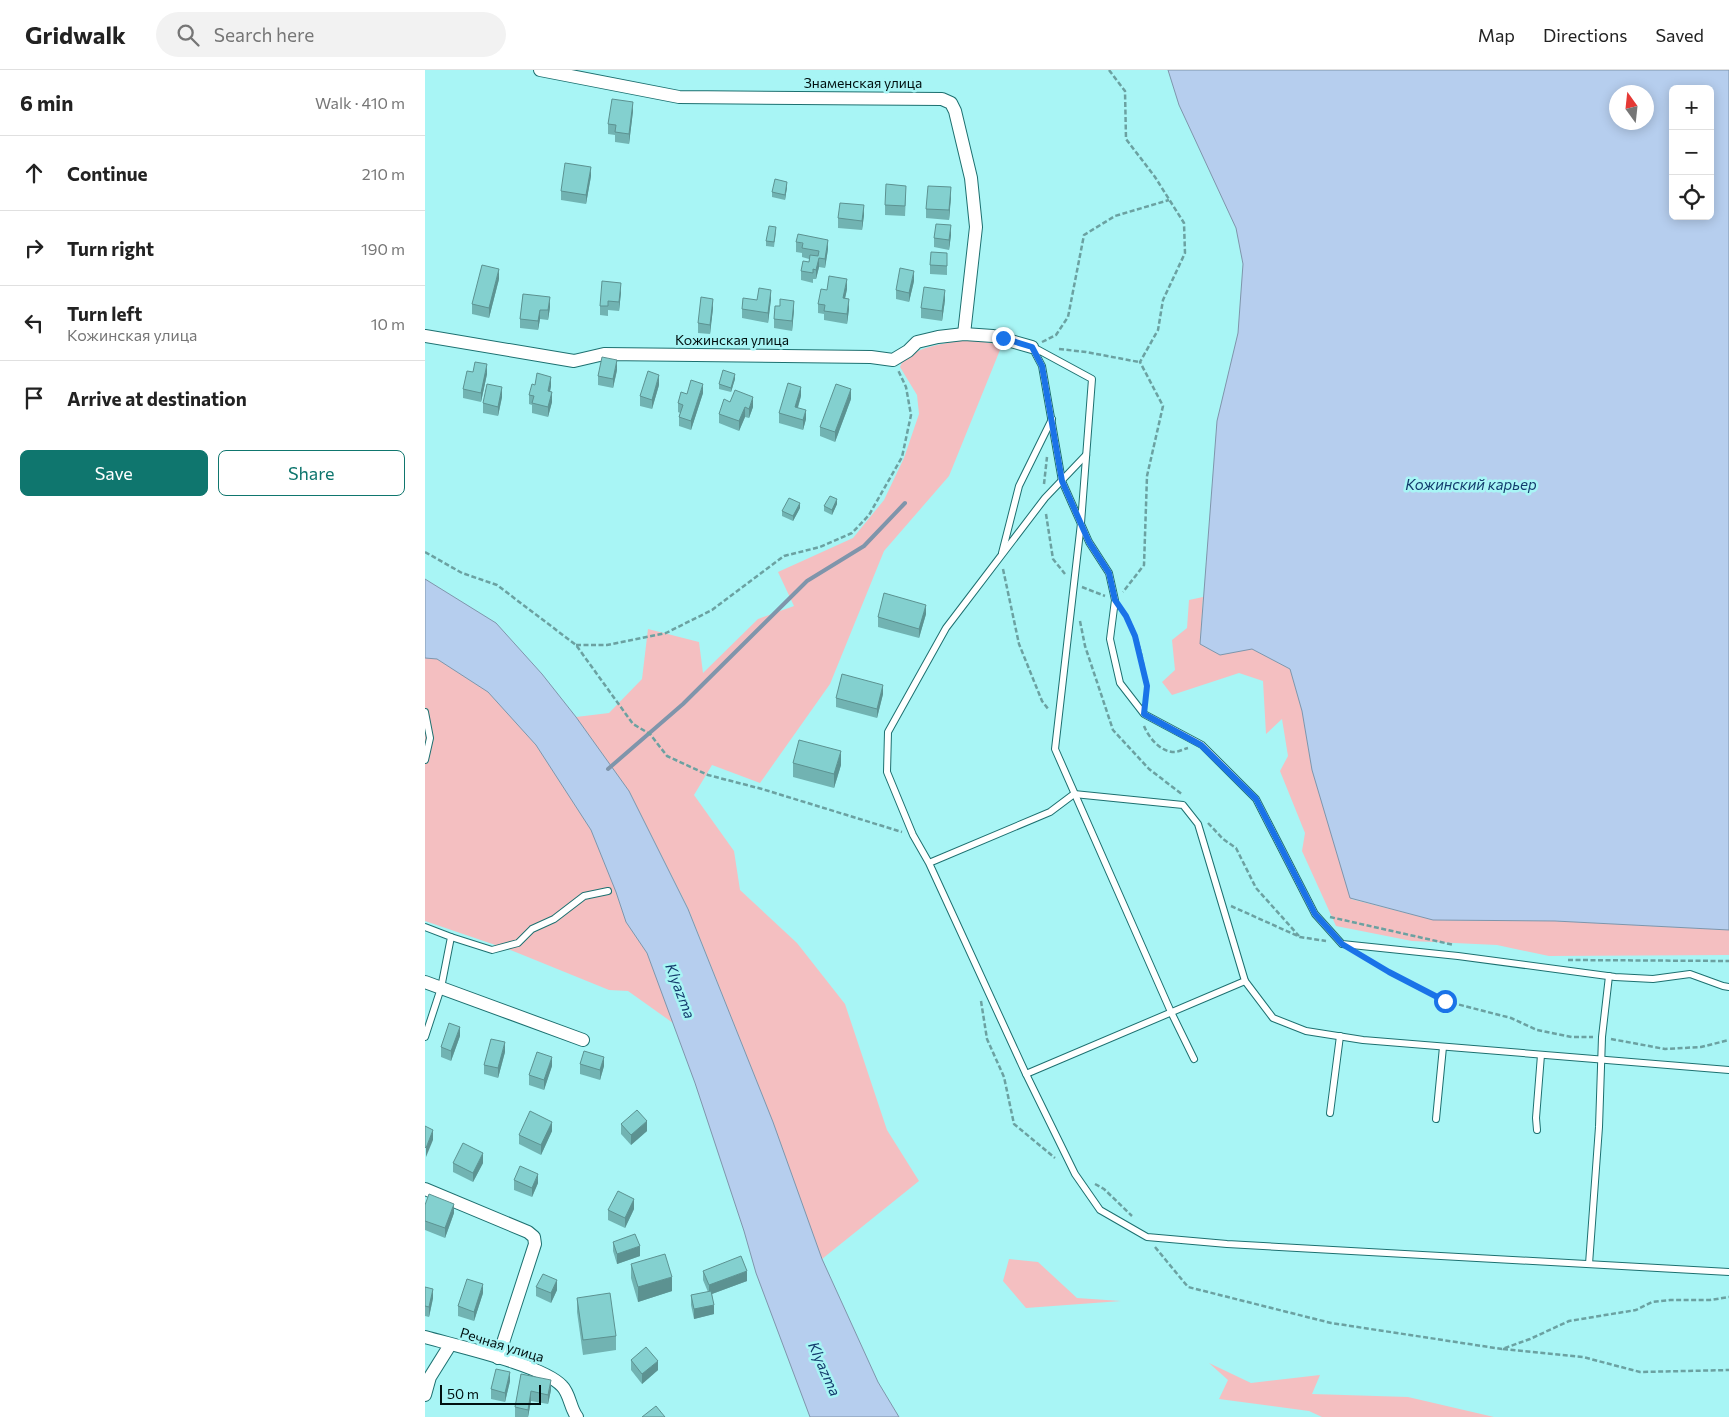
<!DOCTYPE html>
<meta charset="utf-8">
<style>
body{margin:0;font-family:Commissioner,sans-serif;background:#f2f2f2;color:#222}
.controls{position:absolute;right:15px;top:15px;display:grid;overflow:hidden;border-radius:8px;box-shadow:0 2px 12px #0003}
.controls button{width:45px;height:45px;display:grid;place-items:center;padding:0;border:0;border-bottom:1px solid #e0e0e0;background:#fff;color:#222;font:25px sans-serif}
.compass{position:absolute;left:1184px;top:15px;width:45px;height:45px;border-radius:50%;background:#fff;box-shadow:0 2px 12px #0003;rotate:345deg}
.scale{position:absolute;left:15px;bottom:12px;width:101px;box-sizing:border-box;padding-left:5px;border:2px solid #001010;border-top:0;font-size:14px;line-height:18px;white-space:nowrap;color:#001010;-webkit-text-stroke:4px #a8f5f5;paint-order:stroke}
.stop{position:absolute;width:15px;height:15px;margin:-11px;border:4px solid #1a73e8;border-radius:50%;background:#fff}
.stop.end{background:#1a73e8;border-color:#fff;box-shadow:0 1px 5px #0008}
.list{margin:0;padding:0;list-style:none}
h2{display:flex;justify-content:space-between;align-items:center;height:65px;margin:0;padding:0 20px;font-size:21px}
h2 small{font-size:16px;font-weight:400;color:#767676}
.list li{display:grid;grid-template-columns:32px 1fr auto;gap:15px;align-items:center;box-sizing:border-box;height:75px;padding:0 20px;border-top:1px solid #e0e0e0}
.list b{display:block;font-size:19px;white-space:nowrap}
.list p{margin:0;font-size:16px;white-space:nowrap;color:#767676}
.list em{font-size:16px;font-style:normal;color:#767676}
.actions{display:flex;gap:10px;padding:15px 20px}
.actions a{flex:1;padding:11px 0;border:1px solid #0f766e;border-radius:8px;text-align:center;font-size:18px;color:#0f766e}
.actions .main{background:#0f766e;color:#fff}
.icon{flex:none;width:28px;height:28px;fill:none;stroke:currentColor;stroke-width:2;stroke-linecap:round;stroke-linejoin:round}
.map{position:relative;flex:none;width:1304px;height:1347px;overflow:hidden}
header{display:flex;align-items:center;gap:30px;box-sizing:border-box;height:70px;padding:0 25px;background:#fff;border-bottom:1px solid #e0e0e0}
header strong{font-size:24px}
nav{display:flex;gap:28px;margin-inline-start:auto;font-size:18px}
.search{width:350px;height:45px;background:#f2f2f2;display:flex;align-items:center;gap:12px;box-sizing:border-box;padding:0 18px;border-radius:28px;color:#767676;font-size:19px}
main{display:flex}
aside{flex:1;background:#fff}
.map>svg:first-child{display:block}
</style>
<header>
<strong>Gridwalk</strong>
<div class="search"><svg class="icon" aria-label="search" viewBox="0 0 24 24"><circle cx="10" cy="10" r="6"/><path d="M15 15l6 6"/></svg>Search here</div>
<nav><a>Map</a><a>Directions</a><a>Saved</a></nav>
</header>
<main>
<aside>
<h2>6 min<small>Walk · 410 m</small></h2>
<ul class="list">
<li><svg class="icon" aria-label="ahead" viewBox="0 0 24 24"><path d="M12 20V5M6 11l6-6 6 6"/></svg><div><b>Continue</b></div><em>210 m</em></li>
<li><svg class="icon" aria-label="right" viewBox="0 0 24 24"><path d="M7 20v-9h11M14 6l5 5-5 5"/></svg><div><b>Turn right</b></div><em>190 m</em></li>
<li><svg class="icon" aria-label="left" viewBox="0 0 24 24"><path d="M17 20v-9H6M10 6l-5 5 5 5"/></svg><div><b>Turn left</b><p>Кожинская улица</p></div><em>10 m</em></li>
<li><svg class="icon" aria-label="arrive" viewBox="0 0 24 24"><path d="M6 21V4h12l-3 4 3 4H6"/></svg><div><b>Arrive at destination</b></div></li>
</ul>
<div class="actions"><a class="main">Save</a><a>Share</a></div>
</aside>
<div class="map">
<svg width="1304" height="1347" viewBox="0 0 1304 1347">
<rect width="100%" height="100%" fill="#a8f5f5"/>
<!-- green -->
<g fill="#f4bfc1">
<path d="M543,269l34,6 -53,131 -65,75 -54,133 -70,99 -48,-18 -18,30 40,56 6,39 57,53 48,61 42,126 32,51 -97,78 -49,-137 -85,-214 -59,-117 -53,-74 33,-4 33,-34 6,-50 51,13 4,31 55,-54 36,-13 -16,-34 75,-34 31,-38 20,-42 15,-44 -2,-19 -17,-28c6,-20 50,-24 68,-28z"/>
<polygon points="778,527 775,574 795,585 827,579 865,599 877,641 887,700 926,829 1008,850 1130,851 1304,860 1304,885 1124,886 1072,875 987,871 911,856 877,781 880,763 855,701 863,686 857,649 841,664 838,611 814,603 747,625 737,612 750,600 747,570 762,558 764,530"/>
<polygon points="0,588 12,589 63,622 111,675 166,760 191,822 201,852 222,883 248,953 203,921 184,920 88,881 0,851"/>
<polygon points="584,1189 613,1192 652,1228 696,1231 601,1238 578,1211"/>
<polygon points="784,1293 826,1313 895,1305 887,1324 983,1327 1069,1347 897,1347 884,1341 794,1329 803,1310"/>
</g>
<!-- water -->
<g fill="#b6ceee" stroke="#7f95ab" fill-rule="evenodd">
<path d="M743,0h561v860l-174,-9 -122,-1 -83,-22 -38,-128 -10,-59 -12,-42 -38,-20 -32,6 -20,-11 17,-223 21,-88 5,-69 -7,-36 -57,-123zM1248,19h37v127h-37zM1192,22h30v30h-30z"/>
<polygon points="0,509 71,553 117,604 151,647 204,721 263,839 348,1052 397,1189 453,1312 474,1347 385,1347 331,1203 319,1161 270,1013 222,883 201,852 191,822 166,760 111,675 63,622 12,589 0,588"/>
</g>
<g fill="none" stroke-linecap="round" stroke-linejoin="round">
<!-- stream -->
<polyline stroke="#7f95ab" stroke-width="4" points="183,699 258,634 382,511 439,476 480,433"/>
<!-- service casing -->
<g stroke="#1d7070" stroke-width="8">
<g id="service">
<polyline points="607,277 617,296 637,411 664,472 684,503 690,530 685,569 695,613 719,644 777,675 831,729 890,844 917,874 1033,886 1190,907 1228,909 1265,904 1298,916 1304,917"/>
<polyline points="608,277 667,309 656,453 630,679 746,942 769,989"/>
<polyline points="577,483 594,416 627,349"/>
<polyline points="0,642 5,668 0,690"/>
<polyline points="504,793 625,742 649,724 758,735 773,754 820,911 601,1004 504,793 488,765 462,702 463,662 521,558 620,428 661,385"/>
<polyline points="0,857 26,867 16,918 0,967"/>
<polyline points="26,867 67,880 93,873 107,859 129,849 159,826 183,821"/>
<polyline points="820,911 848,948 881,961 938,970 1304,1000"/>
<polyline points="601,1004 650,1104 675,1140 722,1167 802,1174 1304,1202"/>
<polyline points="905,1043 915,966"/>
<polyline points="1011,1049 1018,977"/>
<polyline points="1112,1060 1111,1048 1116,985"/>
<polyline points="1164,1194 1174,1057 1177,967 1184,906"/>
</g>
</g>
<!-- minor casing -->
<g stroke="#1d7070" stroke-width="14">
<g id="minor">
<polyline points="115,0 254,27 517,29 526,33 530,41 546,108 551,157 539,264"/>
<polyline points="0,266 149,291 179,284 446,287 468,290 483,281 492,272 513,267 539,264 568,266 607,277"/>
<polyline points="0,912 158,970"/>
<polyline points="0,1119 103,1162 109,1167 110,1174 73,1288"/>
<path d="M0,1267c31,9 118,28 137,49 8,8 8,22 15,31"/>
<polyline points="0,1325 5,1307 25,1275"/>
</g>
</g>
<!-- path -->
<g stroke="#6ba1a1" stroke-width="2.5" stroke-dasharray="5 2.5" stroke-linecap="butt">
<polyline points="684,0 700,21 701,69 730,107 759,153 760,183 738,230 733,260 715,292 738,336 722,406 719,495 698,522"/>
<polyline points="617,272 631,265 643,247 659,165 690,146 744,130"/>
<polyline points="634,279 661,282 714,292"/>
<polyline points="619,414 622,387"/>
<polyline points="621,444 628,489 640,504"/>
<polyline points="0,482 37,503 72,515 151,575 208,654 225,664 242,686 283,705 337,719 477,762"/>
<polyline points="578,499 594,574 617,631 624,640"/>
<polyline points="657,517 680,526"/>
<path d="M699,542c15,20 24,64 21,88"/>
<polyline points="655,551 660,576 688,660 724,699 758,725"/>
<polyline points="151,575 182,575 241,563 287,540 359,486 395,477 427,463 444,445 477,387 486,345 481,317 473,300"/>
<path d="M719,656c5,12 17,27 32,26 4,-1 8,-3 12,-4"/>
<polyline points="783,753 798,769 811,778 831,818 874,866"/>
<polyline points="806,836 875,867 901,871"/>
<polyline points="905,847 1029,875"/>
<polyline points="941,887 964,902 1020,931 1086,948 1112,960 1147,967 1168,967"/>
<polyline points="1143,890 1304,891"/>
<polyline points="556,931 562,969 579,1007 589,1054 630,1088"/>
<polyline points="1186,969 1240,979 1276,977 1304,970"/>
<polyline points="670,1114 679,1119 707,1146"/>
<polyline points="730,1177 763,1217 906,1253 1077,1279 1105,1269 1144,1251 1211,1240 1227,1232 1245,1230 1285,1230 1304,1227"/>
<polyline points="1078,1279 1158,1287 1215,1302 1304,1300"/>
</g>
<!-- service -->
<use href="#service" stroke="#fff" stroke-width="6"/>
<!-- minor -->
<use href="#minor" stroke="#fff" stroke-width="12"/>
</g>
<!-- wall -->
<g fill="#71b3b2">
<polygon points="208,41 204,74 190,72 190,65 183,64 183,54"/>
<polygon points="166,106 161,134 136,130 136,121"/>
<polygon points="362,117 360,130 347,127 347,122"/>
<polygon points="481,125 480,146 460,145 460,135"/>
<polygon points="526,127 524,150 501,148 501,139"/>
<polygon points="439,145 437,160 413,158 413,148"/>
<polygon points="351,162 349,177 341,176 341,171"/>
<polygon points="526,165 524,180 509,177 509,168"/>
<polygon points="371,172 403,179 400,198 394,197 391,209 388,209 388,213 376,210 376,201 384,192 384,189 377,187 377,183 371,182"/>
<polygon points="522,193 522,205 505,204 505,195"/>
<polygon points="74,209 64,248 47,244 47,234"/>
<polygon points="489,211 484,232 471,229 471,220"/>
<polygon points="422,219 420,228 424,239 422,254 399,250 399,244 393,243 393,234 402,220"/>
<polygon points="196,222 194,241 183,240 183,246 175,245 175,236"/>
<polygon points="98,224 125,237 123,250 115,249 113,260 95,258 95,249"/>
<polygon points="346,229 343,253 317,248 317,239 332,230"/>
<polygon points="520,230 517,251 496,248 496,238"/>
<polygon points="355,236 369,240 367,261 349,258 349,249"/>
<polygon points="288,238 285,264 273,263 273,253"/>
<polygon points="192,300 188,318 173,315 173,306"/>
<polygon points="48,302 62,304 56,332 38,328 38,319"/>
<polygon points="310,309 306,322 294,319 294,314"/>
<polygon points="110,315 126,316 125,322 127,332 123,347 107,343 107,335 104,334 104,325"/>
<polygon points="234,315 227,339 215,336 215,326"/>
<polygon points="278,323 266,360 254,356 254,347 255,343 253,342 253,333 262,324"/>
<polygon points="376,326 373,338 381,349 378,360 354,353 354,343"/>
<polygon points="77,327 73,346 58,343 58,333"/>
<polygon points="426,329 410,372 395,366 395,357"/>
<polygon points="305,332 328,337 324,348 320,347 314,361 294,353 294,344"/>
<polygon points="412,434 407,445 399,441 399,436"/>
<polygon points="375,438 368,451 357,446 357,441"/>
<polygon points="501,544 494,568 453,557 453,547"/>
<polygon points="458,624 452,648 411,637 411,628"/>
<polygon points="368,693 416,695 409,718 368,707"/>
<polygon points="35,966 26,991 16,987 16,977"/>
<polygon points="80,982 73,1008 59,1004 59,995"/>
<polygon points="155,994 179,996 175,1010 155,1004"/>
<polygon points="127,996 119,1020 104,1015 104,1005"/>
<polygon points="196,1054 222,1061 206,1075 196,1064"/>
<polygon points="127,1061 116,1085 94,1074 94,1065"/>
<polygon points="28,1093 58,1093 48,1112 28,1102"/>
<polygon points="89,1110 113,1113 107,1127 89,1120"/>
<polygon points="0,1135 29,1143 20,1168 0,1160"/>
<polygon points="209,1139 200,1158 183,1150 183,1140"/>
<polygon points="188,1172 215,1186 192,1194 188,1181"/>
<polygon points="206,1194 247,1221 213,1232 206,1208"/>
<polygon points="278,1201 322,1211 287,1224 289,1244 269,1249 266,1235 266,1225 283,1222 278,1210"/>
<polygon points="0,1217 8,1228 4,1247 0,1246"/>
<polygon points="111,1217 132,1220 126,1233 111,1226"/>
<polygon points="58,1223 49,1251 33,1246 33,1236"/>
<polygon points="152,1228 191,1266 191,1280 158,1285 152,1242"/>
<polygon points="206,1290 233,1300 217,1314 206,1300"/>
<polygon points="96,1304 126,1320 123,1334 106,1331 103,1347 90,1347 90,1337"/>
<polygon points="85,1311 80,1332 66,1329 66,1319"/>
</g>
<!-- shaded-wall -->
<g fill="#5c9291">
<polygon points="208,32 208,41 204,74 204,64"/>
<polygon points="166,97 166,106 161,134 161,125"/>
<polygon points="362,112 362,117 360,130 360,125"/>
<polygon points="526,117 526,127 524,150 524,140"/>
<polygon points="439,135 439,145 437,160 437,151"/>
<polygon points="526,155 526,165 524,180 524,170"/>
<polygon points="403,170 403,179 400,198 400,189"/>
<polygon points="394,188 394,197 391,209 391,200"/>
<polygon points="74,199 74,209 64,248 64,238"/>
<polygon points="489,201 489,211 484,232 484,223"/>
<polygon points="422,209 422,219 418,238 418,228"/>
<polygon points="196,213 196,222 194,241 194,232"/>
<polygon points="346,220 346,229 343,253 343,243"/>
<polygon points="520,220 520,230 517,251 517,241"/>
<polygon points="125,227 125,237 123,250 123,240"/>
<polygon points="288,229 288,238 285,264 285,255"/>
<polygon points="424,229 424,239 422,254 422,244"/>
<polygon points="369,231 369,240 367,261 367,251"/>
<polygon points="115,240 115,249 113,260 113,251"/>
<polygon points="192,290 192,300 188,318 188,309"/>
<polygon points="62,294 62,304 56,332 56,323"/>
<polygon points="310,304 310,309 306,322 306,318"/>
<polygon points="234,305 234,315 227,339 227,330"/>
<polygon points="126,307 126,316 123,331 123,321"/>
<polygon points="278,314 278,323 266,360 266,351"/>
<polygon points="77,317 77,327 73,346 73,337"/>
<polygon points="376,317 376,326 370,346 370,337"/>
<polygon points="426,319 426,329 410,372 410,362"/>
<polygon points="127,322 127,332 123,347 123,337"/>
<polygon points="328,327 328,337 324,348 324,339"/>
<polygon points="320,337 320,347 314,361 314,351"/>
<polygon points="381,340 381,349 378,360 378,350"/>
<polygon points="412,429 412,434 407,445 407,440"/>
<polygon points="375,433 375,438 368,451 368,446"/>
<polygon points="501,535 501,544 494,568 494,559"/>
<polygon points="458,615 458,624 452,648 452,639"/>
<polygon points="416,681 416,695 409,718 409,704"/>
<polygon points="35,957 35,966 26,991 26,981"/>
<polygon points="80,972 80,982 73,1008 73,998"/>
<polygon points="127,987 127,996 119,1020 119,1010"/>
<polygon points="179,987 179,996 175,1010 175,1000"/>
<polygon points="222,1051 222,1061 206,1075 206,1065"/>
<polygon points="127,1052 127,1061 116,1085 116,1075"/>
<polygon points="8,1060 8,1070 1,1087 1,1078"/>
<polygon points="58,1083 58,1093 48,1112 48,1103"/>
<polygon points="113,1104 113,1113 107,1127 107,1118"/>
<polygon points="209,1129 209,1139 200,1158 200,1148"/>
<polygon points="29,1134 29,1143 20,1168 20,1158"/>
<polygon points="215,1176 215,1186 192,1194 192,1184"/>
<polygon points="322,1201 322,1211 284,1225 284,1215"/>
<polygon points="247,1207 247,1221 213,1232 213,1217"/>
<polygon points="132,1210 132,1220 126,1233 126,1223"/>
<polygon points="58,1214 58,1223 49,1251 49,1242"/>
<polygon points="8,1219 8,1228 4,1247 4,1237"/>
<polygon points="289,1235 289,1244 269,1249 269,1239"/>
<polygon points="233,1291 233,1300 217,1314 217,1304"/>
<polygon points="85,1302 85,1311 80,1332 80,1323"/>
<polygon points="126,1310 126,1320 123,1334 123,1325"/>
<polygon points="106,1321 106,1331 103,1347 103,1340"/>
</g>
<!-- building -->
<g fill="#83d0cf" stroke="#5c9291">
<polygon points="187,29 208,32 204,64 190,62 191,55 183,54"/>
<polygon points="140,93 166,97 161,125 136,121"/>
<polygon points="350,109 362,112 360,125 347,122"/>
<polygon points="461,114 481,116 480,136 460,135"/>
<polygon points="503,116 526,117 524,140 501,139"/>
<polygon points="415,133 439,135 437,151 413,148"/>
<polygon points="511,154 526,155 524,170 509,168"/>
<polygon points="344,156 351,157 349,172 341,171"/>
<polygon points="373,164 403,170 400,189 394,188 391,200 388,199 388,203 376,201 378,191 384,192 385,185 393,186 394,181 377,178 378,173 371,172"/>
<polygon points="506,182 522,183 522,196 505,195"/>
<polygon points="57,195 74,199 64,238 47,234"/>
<polygon points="475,198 489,201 484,223 471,220"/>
<polygon points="404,206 422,209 418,228 424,229 422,244 399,241 400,235 393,234 396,219 402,220"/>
<polygon points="177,211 196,213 194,232 183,231 183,236 175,236"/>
<polygon points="499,217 520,220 517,241 496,238"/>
<polygon points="334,218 346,220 343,243 317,239 318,228 332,230"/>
<polygon points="98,224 125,227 123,240 115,240 113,251 95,249"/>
<polygon points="276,227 288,229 285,255 273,253"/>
<polygon points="355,229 369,231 367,251 349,249 350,236 355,236"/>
<polygon points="177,287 192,290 188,309 173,306"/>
<polygon points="50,292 62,294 56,323 38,319 42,301 48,302"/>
<polygon points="298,300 310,304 306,318 294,314"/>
<polygon points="223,301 234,305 227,330 215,326"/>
<polygon points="112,303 126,307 123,321 127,322 123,337 107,333 109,326 104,325 107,314 110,315"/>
<polygon points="266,310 278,314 266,351 254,347 258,335 253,333 256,322 262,324"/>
<polygon points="363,313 376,317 370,337 381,340 378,350 354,343"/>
<polygon points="62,314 77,317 73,337 58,333"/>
<polygon points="411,314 426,319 410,362 395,357"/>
<polygon points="310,320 328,327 324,339 320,337 314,351 294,344 299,329 305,332"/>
<polygon points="405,426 412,429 407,440 399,436"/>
<polygon points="364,428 375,433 368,446 357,441"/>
<polygon points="459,523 501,535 494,559 453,547"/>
<polygon points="417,604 458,615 452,639 411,628"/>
<polygon points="374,670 416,681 409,704 368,693"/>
<polygon points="24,953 35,957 26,981 16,977"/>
<polygon points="66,969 80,972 73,998 59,995"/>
<polygon points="159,981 179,987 175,1000 155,994"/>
<polygon points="112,982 127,987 119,1010 104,1005"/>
<polygon points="212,1040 222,1051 206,1065 196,1054"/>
<polygon points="105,1041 127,1052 116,1075 94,1065"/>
<polygon points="0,1056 8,1060 1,1078 0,1077"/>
<polygon points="38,1073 58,1083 48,1103 28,1093"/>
<polygon points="95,1096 113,1104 107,1118 89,1110"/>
<polygon points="193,1121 209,1129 200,1148 183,1140"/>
<polygon points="4,1124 29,1134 20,1158 0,1151 0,1135"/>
<polygon points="210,1164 215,1176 192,1184 188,1172"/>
<polygon points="240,1184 247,1207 213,1217 206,1194"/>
<polygon points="316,1186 322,1201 284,1215 278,1201"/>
<polygon points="118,1204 132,1210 126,1223 111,1217"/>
<polygon points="42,1209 58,1214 49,1242 33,1236"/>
<polygon points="0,1217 8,1219 4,1237 0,1236"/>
<polygon points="286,1221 289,1235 269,1239 266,1225"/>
<polygon points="185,1223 191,1266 158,1270 152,1228"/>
<polygon points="221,1277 233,1291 217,1304 206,1290"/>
<polygon points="71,1299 85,1302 80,1323 66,1319"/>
<polygon points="96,1304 126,1310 123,1325 106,1321 103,1340 90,1337"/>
<polygon points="231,1336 240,1347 217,1347"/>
</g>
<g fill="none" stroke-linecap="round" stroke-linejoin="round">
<!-- route -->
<polyline stroke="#1a73e8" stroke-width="6" points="578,268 607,277 617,296 637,411 664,472 684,503 690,530 701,546 710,566 722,616 719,644 776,675 831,729 890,844 917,874 964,902 1020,931"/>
</g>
<g text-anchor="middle" stroke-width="5" stroke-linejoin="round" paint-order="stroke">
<!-- street labels -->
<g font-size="14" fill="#001010" stroke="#a8f5f5">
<text x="438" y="18">Знаменская улица</text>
<text x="307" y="275">Кожинская улица</text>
<text transform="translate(77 1275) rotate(17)" y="5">Речная улица</text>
</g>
<!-- water labels -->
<g font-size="15" font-style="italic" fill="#143c6d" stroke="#a8f5f5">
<text x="1046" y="420">Кожинский карьер</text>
<text transform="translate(255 921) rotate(69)" y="5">Klyazma</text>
<text transform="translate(399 1299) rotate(66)" y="5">Klyazma</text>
</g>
</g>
</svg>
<div class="controls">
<button>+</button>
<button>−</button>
<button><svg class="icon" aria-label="locate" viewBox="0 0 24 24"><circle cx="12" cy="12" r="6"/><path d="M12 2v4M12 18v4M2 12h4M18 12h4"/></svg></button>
</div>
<svg class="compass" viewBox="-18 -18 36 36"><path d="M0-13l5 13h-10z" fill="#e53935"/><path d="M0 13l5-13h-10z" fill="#767676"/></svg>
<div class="scale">50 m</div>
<div class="stop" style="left:1020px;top:931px"></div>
<div class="stop end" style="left:578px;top:268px"></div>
</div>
</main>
